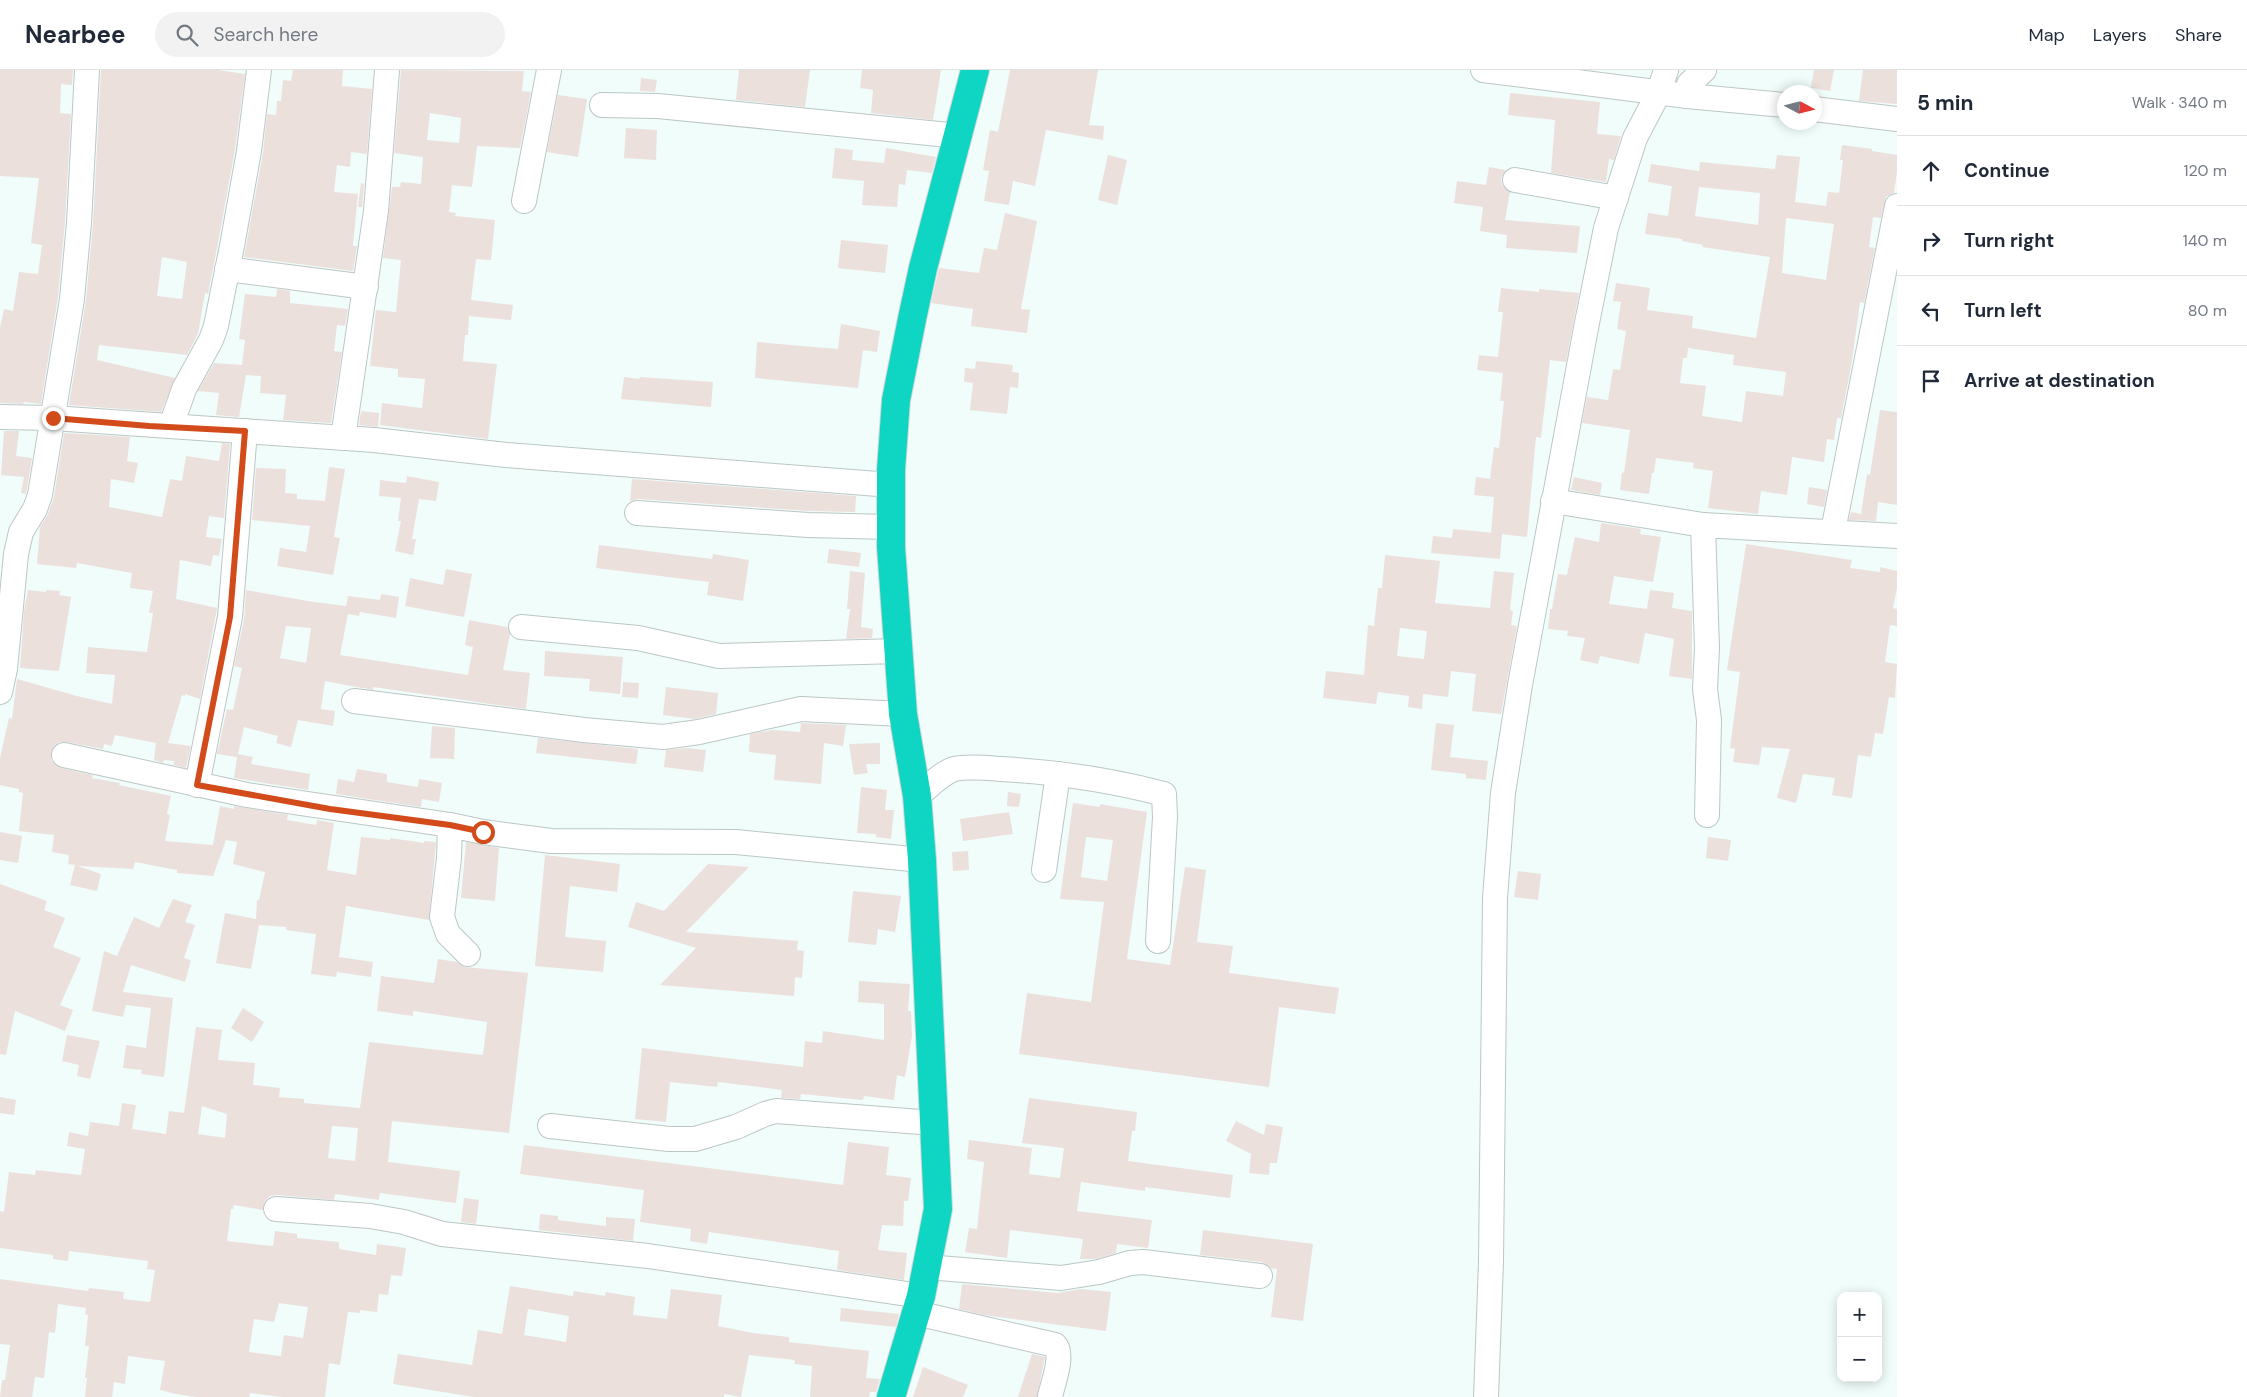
<!DOCTYPE html>
<meta charset="utf-8">
<style>
body{margin:0;font-family:"DM Sans",sans-serif;background:#f2f2f3;color:#1f2937}
.controls{position:absolute;right:15px;bottom:15px;display:grid;overflow:hidden;border-radius:10px;box-shadow:0 2px 12px #0003}
.controls button{width:45px;height:45px;display:grid;place-items:center;padding:0;border:0;border-bottom:1px solid #e0e1e3;background:#fff;color:#1f2937;font:25px sans-serif}
.compass{position:absolute;left:1777px;top:15px;width:45px;height:45px;border-radius:50%;background:#fff;box-shadow:0 2px 12px #0003;rotate:97deg}
.stop{position:absolute;width:15px;height:15px;margin:-11px;border:4px solid #d34b1a;border-radius:50%;background:#fff}
.stop.end{background:#d34b1a;border-color:#fff;box-shadow:0 1px 5px #0008}
.list{margin:0;padding:0;list-style:none}
h2{display:flex;justify-content:space-between;align-items:center;height:65px;margin:0;padding:0 20px;font-size:21px}
h2 small{font-size:16px;font-weight:400;color:#747a83}
.list li{display:grid;grid-template-columns:32px 1fr auto;gap:15px;align-items:center;box-sizing:border-box;height:70px;padding:0 20px;border-top:1px solid #e0e1e3}
.list b{display:block;font-size:19px;white-space:nowrap}
.list em{font-size:16px;font-style:normal;color:#747a83}
.icon{flex:none;width:28px;height:28px;fill:none;stroke:currentColor;stroke-width:2;stroke-linecap:round;stroke-linejoin:round}
.map{position:relative;flex:none;width:1897px;height:1327px;overflow:hidden}
header{display:flex;align-items:center;gap:30px;box-sizing:border-box;height:70px;padding:0 25px;background:#fff;border-bottom:1px solid #e0e1e3}
header strong{font-size:24px}
nav{display:flex;gap:28px;margin-inline-start:auto;font-size:18px}
.search{width:350px;height:45px;background:#f2f2f3;display:flex;align-items:center;gap:12px;box-sizing:border-box;padding:0 18px;border-radius:28px;color:#747a83;font-size:19px}
main{display:flex}
aside{flex:1;background:#fff}
.map>svg:first-child{display:block}
</style>
<header>
<strong>Nearbee</strong>
<div class="search"><svg class="icon" aria-label="search" viewBox="0 0 24 24"><circle cx="10" cy="10" r="6"/><path d="M15 15l6 6"/></svg>Search here</div>
<nav><a>Map</a><a>Layers</a><a>Share</a></nav>
</header>
<main>
<div class="map">
<svg width="1897" height="1327" viewBox="0 0 1897 1327">
<rect width="100%" height="100%" fill="#f0fdfb"/>
<!-- building -->
<g fill="#ece0dc" fill-rule="evenodd">
<polygon points="0,0 73,0 72,15 61,14 60,43 71,44 65,152 58,227 41,334 24,332 23,334 0,333 0,258 4,239 13,241 19,202 38,204 42,175 31,173 39,108 0,106"/>
<path d="M101,0h117l27,4 -10,75 -17,94 -10,51 -3,-1 -7,41 -11,21 -88,-10 -2,15 78,18 -14,34 -92,-7 17,-105 7,-76zM162,187l25,5 -5,37 -25,-3z"/>
<polygon points="293,0 343,0 342,16 372,19 367,84 351,82 350,97 337,95 334,122 358,124 353,176 357,176 353,201 244,187 263,83 267,44 276,45 277,31 281,31 283,10 291,11"/>
<path d="M401,0l123,1 -2,20 9,1 -11,56 -43,-2 -5,41 -20,-2 -3,27 7,1 -1,3 40,4 -4,40 -15,-1 -5,41 42,5 -2,15 -42,-4 -1,19h-3l-2,26 34,3 -9,75 -108,-14 2,-22 40,5 3,-29 -27,-2v-8l-28,-3 6,-56 20,2 5,-52 -18,-2 9,-71h8l1,-5 20,2 2,-27 -29,-4zM430,43l31,5 -2,25 -32,-3z"/>
<polygon points="739,0 810,0 805,37 736,30"/>
<polygon points="862,0 941,0 933,50 871,43 873,20 860,18"/>
<polygon points="1010,0 1098,0 1089,55 1104,56 1103,70 1046,60 1035,116 1013,111 1009,135 984,131 989,101 983,100 990,60 998,62"/>
<polygon points="1814,0 1834,0 1830,21 1811,18"/>
<polygon points="1863,0 1897,0 1897,34 1859,31"/>
<polygon points="641,8 657,10 655,22 640,21"/>
<polygon points="1510,23 1600,32 1597,64 1621,66 1614,90 1609,89 1606,112 1551,103 1555,50 1508,45"/>
<polygon points="558,25 587,29 578,87 547,82"/>
<polygon points="626,58 657,60 656,90 624,88"/>
<path d="M1842,75l30,4v2l25,4v17l-3,21 -8,4 -5,21 -8,-1 -4,30 6,1 -11,55 -4,-1 -8,59 -11,57h-4l-3,22 -7,-1 -3,23 -32,-5 -5,38 -26,-4 -3,23 -50,-6 5,-37 -20,-3 1,-5 -38,-5 -2,15h-2l-3,21 -29,-4 2,-18 2,1 6,-43 -48,-7 5,-26 21,3 5,-31 7,1 6,-39 -9,-2 4,-27 -8,-1 3,-18 34,5 -3,22 46,6 -1,12 64,10 14,-81 -68,-10 1,-2 -21,-4v-2l-37,-5 3,-21 20,3 4,-30 -24,-4 3,-18 48,7 1,-9 75,7 2,-14 23,2 -5,45 31,4 2,-14 11,1 4,-33h-3zM1699,117l61,6 -2,32 -63,-9zM1786,148l48,6 -8,56 -44,-7zM1688,278l46,7 -1,10 53,7 -3,24 -37,-5 -4,31 -40,-6 4,-30 -26,-3 3,-25h4z"/>
<polygon points="835,78 853,80 852,90 884,93 886,78 936,87 932,103 907,100 905,115 899,114 897,137 862,135 864,111 832,108"/>
<polygon points="1108,85 1127,90 1117,135 1098,130"/>
<polygon points="1489,97 1506,100 1501,108 1502,115 1510,122 1505,150 1580,156 1577,183 1506,178 1507,165 1480,161 1483,137 1454,133 1457,111 1486,115"/>
<polygon points="361,113 364,114 362,137 358,137"/>
<polygon points="1005,143 1037,151 1021,239 1030,240 1027,263 971,256 973,239 931,233 939,198 979,203 984,178 997,180"/>
<polygon points="841,170 888,175 885,203 838,198"/>
<polygon points="1501,218 1539,222 1539,219 1579,223 1566,292 1550,290 1541,368 1536,367 1527,467 1502,464 1500,489 1431,483 1433,466 1452,468 1453,459 1494,463 1491,463 1494,427 1474,425 1476,407 1490,409 1494,377 1499,378 1504,331 1500,331 1503,303 1477,300 1479,285 1498,287 1503,242 1498,242"/>
<polygon points="277,219 290,221 290,233 348,239 345,256 337,255 334,281 342,282 331,353 283,350 286,325 260,323 261,306 246,305 239,347 216,345 219,323 198,321 214,293 242,295 245,270 239,269 245,224 276,227"/>
<polygon points="841,254 880,261 877,282 863,280 858,318 755,308 757,272 838,279"/>
<polygon points="976,291 1013,295 1012,302 1019,303 1018,318 1010,317 1007,344 970,340 973,313 964,312 965,298 975,299"/>
<polygon points="624,307 639,309 640,307 713,312 711,337 621,329"/>
<polygon points="1880,340 1897,342 1897,435 1878,432 1876,451 1849,450 1851,442 1861,444 1867,404 1870,405"/>
<polygon points="361,341 379,343 378,357 359,355"/>
<polygon points="4,361 19,361 16,386 32,388 26,424 21,423 24,407 1,405"/>
<polygon points="64,363 130,367 127,391 138,393 134,413 111,409 109,437 162,447 170,409 182,411 186,386 219,391 222,373 230,374 224,448 209,446 206,467 222,469 219,486 213,485 211,496 180,490 176,529 217,538 200,629 185,624 185,626 182,625 168,673 191,676 186,698 174,695 174,691 164,690 163,693 154,690 156,673 115,665 112,676 104,674 103,679 67,672 59,672 54,676 51,682 51,690 55,695 61,698 93,705 92,708 120,713 119,715 171,726 167,744 170,745 165,771 213,775 220,736 234,739 234,736 288,745 287,750 316,755 317,750 334,753 327,800 356,805 361,767 390,770 390,768 424,773 424,771 436,772 429,850 346,836 339,887 373,892 371,907 337,902 336,907 311,904 316,864 286,860 286,857 259,855 251,899 216,893 225,843 256,849 257,830 259,830 265,802 233,794 237,772 226,770 213,806 177,803 177,800 135,792 133,799 78,796 101,804 97,821 70,815 75,795 68,794 69,785 52,782 54,765 19,761 23,723 19,722 19,719 0,715 0,688 9,648 12,649 17,609 77,626 112,634 115,605 86,603 88,577 147,582 153,543 149,543 153,521 130,518 132,503 77,493 76,498 37,494 40,457 48,444 54,427"/>
<polygon points="329,397 345,399 334,467 340,468 333,505 277,496 280,478 306,482 310,456 252,450 256,398 286,399 285,423 297,424 297,429 325,431"/>
<polygon points="407,406 439,412 436,431 419,429 412,469 416,469 413,485 395,481 401,451 398,451 401,428 379,426 380,410 406,413"/>
<polygon points="1574,407 1602,413 1600,425 1571,420"/>
<polygon points="632,409 856,426 855,442 809,441 638,429 630,431"/>
<polygon points="1809,417 1827,420 1824,437 1807,434"/>
<polygon points="1601,453 1641,459 1640,464 1661,467 1653,512 1614,506 1609,534 1647,539 1650,520 1674,523 1672,538 1692,541 1692,609 1669,606 1674,569 1645,563 1639,594 1600,586 1598,594 1580,590 1585,568 1567,566 1568,561 1548,559 1550,539 1552,539 1558,504 1567,505 1575,467 1599,472"/>
<polygon points="1746,474 1852,490 1850,498 1880,502 1880,497 1897,501 1897,518 1893,538 1897,539 1897,556 1890,555 1885,592 1897,594 1895,628 1889,627 1883,664 1875,663 1871,687 1858,685 1852,728 1832,725 1835,708 1803,704 1796,733 1777,728 1790,679 1762,677 1759,695 1733,692 1735,679 1730,678 1740,602 1727,600"/>
<polygon points="599,475 712,489 713,484 749,490 743,531 707,525 709,512 596,498"/>
<polygon points="829,479 861,483 859,497 827,493"/>
<path d="M1385,485l55,6 -5,42 55,5 4,-37 20,2 -4,37 3,1 -2,14 6,1 -16,88 -29,-3 4,-37 -25,-3 -3,26 -25,-3 -1,15 -14,-2 1,-11 -31,-4 -2,12 -53,-6 3,-27 38,4 4,-50 6,1 4,-38h4zM1400,558l27,3 -3,28 -27,-3z"/>
<polygon points="446,499 472,504 464,547 405,536 410,508 443,515"/>
<polygon points="850,501 865,503 861,557 873,559 872,568 846,569 850,539 847,539"/>
<polygon points="28,520 46,522 46,520 60,521 59,525 71,527 59,601 20,598 24,541"/>
<path d="M246,520l68,12 32,4 2,-10 32,4 1,-6 18,3 -3,21 -36,-6 -1,4 -11,-2 -8,41 128,20 5,-28 -8,-2 4,-25 38,7 3,7 -7,36 27,3 -4,36 -153,-22v3l-48,-9 -4,28 14,2 -2,15 -35,-6 -7,27 -15,-4 2,-7 -34,-9 -6,27 15,3 -2,7 59,10 -2,16 -74,-12 3,-21 -20,-3 10,-45 6,1 9,-42 -8,-2 10,-46zM286,556l25,2 -5,35 -26,-5z"/>
<polygon points="545,581 623,587 620,624 589,621 590,609 544,606"/>
<polygon points="623,612 639,613 638,628 622,627"/>
<polygon points="666,617 718,623 716,644 695,649 663,645"/>
<polygon points="801,653 846,655 843,676 824,673 821,714 774,710 776,685 749,682 750,664 773,660 800,662"/>
<polygon points="1436,653 1454,655 1450,687 1488,691 1486,710 1466,708 1466,704 1431,700"/>
<polygon points="432,656 455,658 454,689 430,688"/>
<polygon points="538,668 638,679 636,694 536,683"/>
<polygon points="880,673 880,694 866,694 868,703 854,705 849,674"/>
<polygon points="687,678 706,680 703,702 664,697 666,680"/>
<polygon points="357,699 387,704 387,712 418,717 419,709 442,713 439,732 422,729 421,737 336,724 338,709 354,712"/>
<polygon points="861,717 887,720 885,740 894,740 891,769 876,767 876,764 857,763"/>
<polygon points="1008,722 1021,724 1019,737 1007,736"/>
<path d="M1073,733l27,4v-3l47,8 -20,147 43,6 15,-98 21,3 -9,72 36,4 -4,27 110,15 -4,26 -56,-7 -10,80 -250,-33 8,-61 64,9 13,-100 -44,-3zM1086,767l27,3 -6,41 -26,-4z"/>
<polygon points="1009,742 1013,764 963,771 960,749"/>
<polygon points="0,762 22,766 18,793 0,790"/>
<polygon points="1708,767 1731,770 1728,791 1706,788"/>
<polygon points="466,772 499,778 495,831 461,828"/>
<polygon points="968,781 969,800 953,801 952,782"/>
<polygon points="545,785 620,794 617,822 570,816 565,867 606,871 603,902 535,896"/>
<polygon points="708,794 749,797 686,862 798,871 797,880 804,881 802,908 795,907 794,926 660,915 696,878 628,857 636,832 664,841"/>
<polygon points="1518,801 1541,804 1538,830 1514,827"/>
<polygon points="0,814 47,831 44,840 65,848 53,877 81,888 60,935 73,940 65,961 15,941 6,985 0,984"/>
<polygon points="853,821 901,826 895,862 878,859 876,875 848,872"/>
<polygon points="173,829 192,835 185,852 195,855 184,888 191,890 185,912 131,895 123,922 173,928 164,1007 141,1004 142,1000 123,998 126,975 146,978 151,938 126,935 123,947 92,941 104,881 117,886 134,847 159,858"/>
<path d="M438,889l19,3 8,5 63,6 -19,160 -117,-12 -4,41 72,9 -4,32 -76,-10 -1,7 -44,-6 -1,6 -57,-5 -7,1 -5,5 -2,9 -29,-5 -1,4h-2l-4,32 46,5 2,-15 22,3v4l42,4v7l37,6 1,-11 29,4 -4,28 -11,-1 -3,20 -9,-1 -2,18 -17,-2v3l-12,-1 -8,53 -11,-2 -4,34h-43l-32,-4 -1,4h-53l-20,-3 -16,-4 5,-29 -37,-5 -3,28 -11,-2 -2,15h-27l2,-19h-2l4,-32h-4l3,-31 -3,-1 1,-6 -28,-4 -3,29 -6,-1 -5,46 -9,-1 -3,20h-32l2,-17h3l5,-35 -10,-1v-65l88,12 1,-3 35,4 -1,7 27,3 5,-32 -8,-1 1,-8 -79,-10 -1,10 -15,-2v-4l-53,-7v-37l4,1 5,-40 26,3 1,-5 45,5 4,-26 -18,-3 2,-14 19,4 2,-14 29,4 3,-23 14,2 -4,24 34,5 3,-23 15,2 12,-86 26,3 -4,30 37,3 -2,22 27,3 -1,9 25,2v4l56,5 9,-66 114,13 4,-33 -74,-11v5l-36,-5 4,-35 53,7zM202,1036l25,8 -2,24 -27,-4zM332,1056l26,2 -3,33 -27,-3zM279,1233l29,4 -5,31 -19,-3 -3,21 -32,-4 5,-33 20,3z"/>
<polygon points="859,911 910,914 908,941 911,941 912,966 905,1007 897,1005 894,1030 864,1026 863,1030 801,1024 800,1029 781,1028 782,1020 760,1017 718,1012 717,1017 670,1012 666,1052 635,1049 642,978 803,997 805,971 822,973 823,961 884,970 884,934 858,932"/>
<polygon points="243,938 264,952 252,972 231,958"/>
<polygon points="67,965 100,971 90,1009 77,1006 79,995 62,991"/>
<polygon points="0,1027 16,1030 14,1045 0,1043"/>
<polygon points="1029,1028 1137,1042 1135,1061 1132,1061 1128,1091 1233,1105 1230,1128 1145,1117 1145,1121 1081,1112 1077,1141 1152,1150 1148,1178 1117,1174 1116,1183 1096,1189 1080,1189 1083,1169 1010,1160 1007,1188 965,1182 969,1158 977,1159 984,1092 967,1089 969,1070 1032,1078 1029,1104 1060,1108 1064,1078 1022,1073"/>
<polygon points="1236,1051 1264,1065 1266,1054 1283,1057 1277,1093 1270,1093 1269,1105 1249,1103 1251,1084 1226,1071"/>
<polygon points="848,1072 889,1077 886,1105 911,1108 908,1131 904,1131 903,1156 882,1155 878,1180 907,1183 904,1210 837,1200 839,1181 709,1162 707,1174 690,1171 691,1159 640,1152 644,1120 520,1104 524,1075 843,1115"/>
<polygon points="464,1128 479,1130 476,1154 461,1152"/>
<polygon points="540,1144 558,1146 558,1150 606,1156 606,1147 635,1149 633,1171 539,1160"/>
<polygon points="1203,1160 1313,1174 1303,1251 1271,1247 1277,1199 1270,1198 1262,1192 1200,1185"/>
<polygon points="962,1214 1057,1223 1082,1219 1111,1222 1106,1261 984,1245 959,1239"/>
<path d="M510,1216l63,10 1,-5 31,5 1,-4 29,5 -2,18 34,4 4,-30 51,6 -4,31 35,7 36,4v5l80,9 -3,27 14,1 -1,3 -3,10h-6l-1,5h-59l2,-31 -18,-2 1,-4 -46,-5 -8,42 -17,-3v3h-250l-81,-13 5,-30 74,11 6,-35 24,4zM528,1239l41,7 -3,26 -42,-7z"/>
<polygon points="841,1238 899,1244 896,1257 840,1251"/>
<polygon points="1032,1284 1045,1287 1037,1327 1018,1327"/>
<polygon points="923,1297 968,1315 963,1327 913,1327"/>
</g>
<g fill="none" stroke-linecap="round" stroke-linejoin="round">
<!-- minor casing -->
<g stroke="#bbc7c5" stroke-width="26">
<g id="minor">
<polyline points="1483,0 1687,26 1784,35"/>
<polyline points="1687,26 1689,14 1704,0"/>
<polyline points="602,35 658,36 959,66"/>
<polyline points="1814,39 1897,49"/>
<polyline points="1515,110 1616,128"/>
<polyline points="524,131 549,0"/>
<polyline points="227,199 366,217"/>
<polyline points="0,347 53,348 374,370 506,385 891,415"/>
<polyline points="171,356 184,319 211,270 216,256 232,176 249,81 259,0"/>
<polyline points="343,368 376,141 387,0"/>
<polyline points="1553,431 1703,455"/>
<polyline points="637,443 808,455 890,457"/>
<polyline points="1833,461 1897,136"/>
<polyline points="521,557 638,568 719,586 899,581"/>
<polyline points="0,622 5,599 16,484 21,462 35,439 40,425 72,229 79,153 87,0"/>
<polyline points="354,631 584,660 663,667 699,662 801,639 903,644"/>
<polyline points="64,685 247,725 450,755"/>
<polyline points="197,715 230,547 245,361"/>
<path d="M917,726c11,-8 24,-23 37,-27 14,-3 33,-1 47,0 54,3 110,11 163,25l1,23 -7,124"/>
<polyline points="1707,745 1709,650 1705,619 1707,578 1703,455 1897,466"/>
<polyline points="1044,800 1058,704"/>
<polyline points="468,884 448,864 442,847 449,788 450,755 483,762 551,771 736,772 922,790"/>
<polyline points="550,1056 669,1069 695,1069 736,1057 765,1044 776,1041 934,1053"/>
<polyline points="276,1139 370,1146 404,1152 442,1164 648,1186 921,1226"/>
<polyline points="927,1197 1061,1208 1099,1202 1130,1193 1143,1192 1260,1206"/>
<path d="M916,1243l139,32c9,9 -2,39 -5,51"/>
<polyline points="1486,1327 1491,1192 1495,828 1503,723 1520,615 1586,258 1606,158 1635,68 1659,22 1666,0"/>
</g>
</g>
<!-- highway casing -->
<g stroke="#d6d7d7" stroke-width="30">
<polyline id="highway" points="891,1327 921,1226 938,1139 922,790 917,726 903,644 891,477 891,400 896,330 912,249 923,198 975,0"/>
</g>
<!-- minor -->
<use href="#minor" stroke="#fff" stroke-width="24"/>
<!-- highway -->
<use href="#highway" stroke="#0fd5c3" stroke-width="28"/>
</g>
<g fill="none" stroke-linecap="round" stroke-linejoin="round">
<!-- route -->
<polyline stroke="#d34b1a" stroke-width="6" points="53,348 149,356 245,361 230,547 197,715 330,739 450,755 483,762"/>
</g>
</svg>
<div class="controls">
<button>+</button>
<button>−</button>
</div>
<svg class="compass" viewBox="-18 -18 36 36"><path d="M0-13l5 13h-10z" fill="#e53935"/><path d="M0 13l5-13h-10z" fill="#747a83"/></svg>
<div class="stop" style="left:483px;top:762px"></div>
<div class="stop end" style="left:53px;top:348px"></div>
</div>
<aside>
<h2>5 min<small>Walk · 340 m</small></h2>
<ul class="list">
<li><svg class="icon" aria-label="ahead" viewBox="0 0 24 24"><path d="M12 20V5M6 11l6-6 6 6"/></svg><div><b>Continue</b></div><em>120 m</em></li>
<li><svg class="icon" aria-label="right" viewBox="0 0 24 24"><path d="M7 20v-9h11M14 6l5 5-5 5"/></svg><div><b>Turn right</b></div><em>140 m</em></li>
<li><svg class="icon" aria-label="left" viewBox="0 0 24 24"><path d="M17 20v-9H6M10 6l-5 5 5 5"/></svg><div><b>Turn left</b></div><em>80 m</em></li>
<li><svg class="icon" aria-label="arrive" viewBox="0 0 24 24"><path d="M6 21V4h12l-3 4 3 4H6"/></svg><div><b>Arrive at destination</b></div></li>
</ul>
</aside>
</main>
